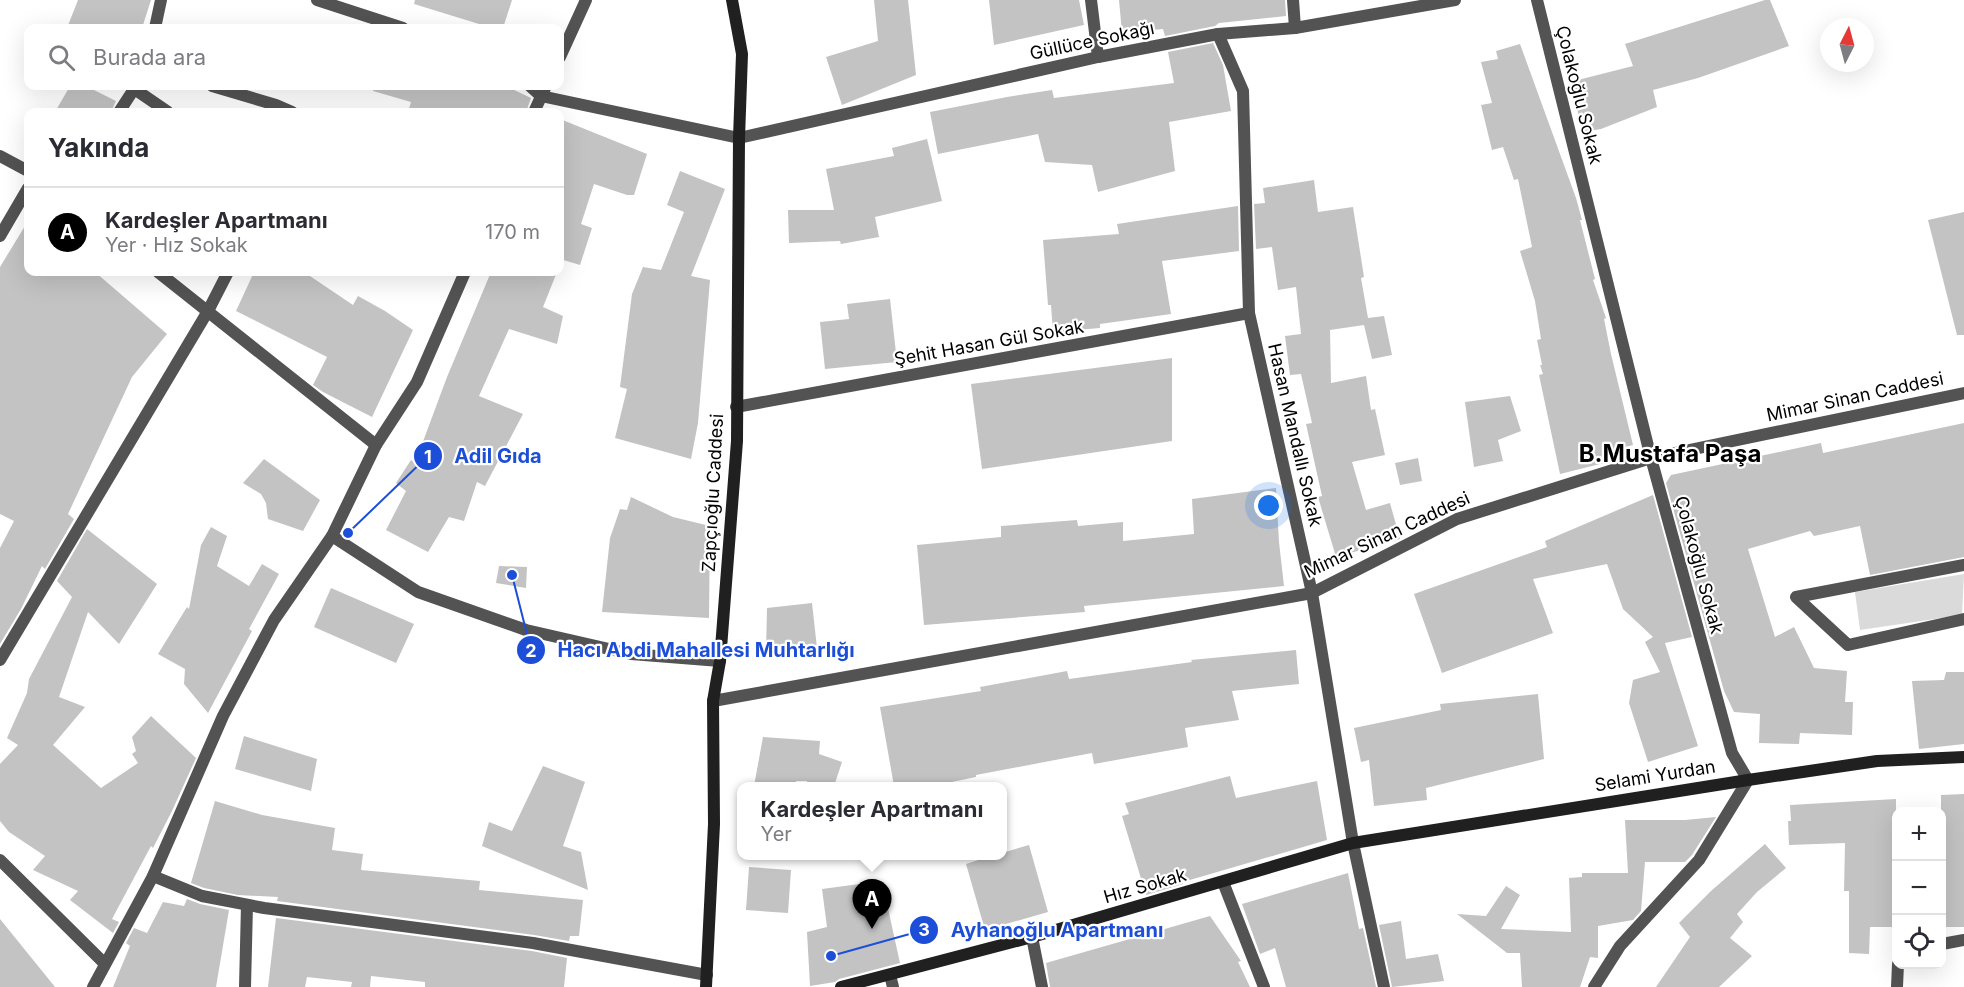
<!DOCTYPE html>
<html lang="tr">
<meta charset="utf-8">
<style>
body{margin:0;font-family:Inter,sans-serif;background:#f2f2f3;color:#2b2b33}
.controls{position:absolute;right:18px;bottom:18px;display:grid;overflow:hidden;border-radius:12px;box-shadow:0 6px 24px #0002}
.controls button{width:54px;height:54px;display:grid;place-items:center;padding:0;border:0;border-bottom:2px solid #e1e1e2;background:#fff;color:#2b2b33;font:30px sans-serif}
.compass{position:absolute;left:1820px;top:18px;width:54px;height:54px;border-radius:50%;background:#fff;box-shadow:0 6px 24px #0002;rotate:6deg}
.you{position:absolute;left:1269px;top:506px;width:21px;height:21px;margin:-15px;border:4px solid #fff;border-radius:50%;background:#1a73e8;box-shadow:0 0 0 9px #1a73e833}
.badge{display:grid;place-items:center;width:39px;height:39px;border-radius:50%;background:#000;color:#fff;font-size:20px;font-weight:700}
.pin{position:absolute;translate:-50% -50px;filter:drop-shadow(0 2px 3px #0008)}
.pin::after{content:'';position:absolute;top:32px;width:21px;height:18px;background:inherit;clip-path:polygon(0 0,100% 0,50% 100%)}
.popup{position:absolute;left:737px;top:782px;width:270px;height:78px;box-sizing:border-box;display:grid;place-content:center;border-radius:12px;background:#fff;filter:drop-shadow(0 2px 4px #0005);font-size:20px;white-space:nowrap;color:#7c7c81}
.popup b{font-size:22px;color:#2b2b33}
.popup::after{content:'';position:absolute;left:50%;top:100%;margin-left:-12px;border:12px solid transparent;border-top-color:#fff}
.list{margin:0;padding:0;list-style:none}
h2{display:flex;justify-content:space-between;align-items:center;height:78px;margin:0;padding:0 24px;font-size:26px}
h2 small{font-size:20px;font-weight:400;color:#7c7c81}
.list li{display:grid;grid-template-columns:39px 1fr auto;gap:18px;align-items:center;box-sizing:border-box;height:90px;padding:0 24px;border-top:2px solid #e1e1e2}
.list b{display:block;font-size:22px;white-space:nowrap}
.list p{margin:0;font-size:20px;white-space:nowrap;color:#7c7c81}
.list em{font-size:20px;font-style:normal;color:#7c7c81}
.icon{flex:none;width:33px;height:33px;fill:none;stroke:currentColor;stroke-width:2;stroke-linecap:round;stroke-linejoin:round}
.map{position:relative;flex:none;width:1964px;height:987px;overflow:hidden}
.search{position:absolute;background:#fff;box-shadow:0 6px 24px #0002;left:24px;top:24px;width:540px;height:66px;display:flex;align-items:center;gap:15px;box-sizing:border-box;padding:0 21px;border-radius:12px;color:#7c7c81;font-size:22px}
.panel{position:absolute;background:#fff;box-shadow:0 6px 24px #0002;left:24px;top:108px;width:540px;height:168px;border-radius:12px}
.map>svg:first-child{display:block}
</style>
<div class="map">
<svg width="1964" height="987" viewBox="0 0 1964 987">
<rect width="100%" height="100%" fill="#fff"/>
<!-- green -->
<polygon fill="#dadada" points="1964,574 1962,615 1860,630 1855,592"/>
<!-- building -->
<g fill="#c3c3c3">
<polygon points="78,0 151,0 142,28 67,28"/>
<polygon points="415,0 512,0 503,28 492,28 414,4"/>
<polygon points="874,0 908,0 916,75 842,105 826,57 878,41"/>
<polygon points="989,0 1079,0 1084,25 994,45"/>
<polygon points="1119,0 1285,0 1286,16 1219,23 1215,26 1165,36 1163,29 1122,33"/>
<polygon points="1765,0 1770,0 1789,46 1698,78 1653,90 1657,107 1601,129 1583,132 1570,82 1633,66 1625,44"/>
<polygon points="1213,43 1223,65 1231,111 1169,122 1175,171 1098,192 1092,165 1045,162 1038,134 938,154 930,112 1007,97 1052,90 1054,98 1174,83 1168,52"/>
<polygon points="1520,44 1576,198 1582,220 1580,220 1595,279 1593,280 1606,318 1604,319 1611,354 1633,445 1614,450 1616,460 1560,474 1539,375 1543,374 1540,365 1542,365 1537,340 1541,339 1535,301 1520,251 1532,247 1518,179 1514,180 1503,147 1492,150 1481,105 1492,103 1481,62 1498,59 1496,51"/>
<polygon points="70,86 86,86 116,101 111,112 55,112"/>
<polygon points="374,86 506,86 531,98 526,112 408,112 411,102 373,91"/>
<polygon points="560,119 647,154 634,195 627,195 594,184 581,224 592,228 580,265 560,259"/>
<polygon points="927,139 942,201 875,217 879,237 841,244 840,241 789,243 788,210 834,210 826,169 894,156 892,148"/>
<polygon points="680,171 725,189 691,276 710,280 698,423 691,459 615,438 627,389 620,387 632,294 643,267 661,270 684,212 667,205"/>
<polygon points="1314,180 1318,212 1353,207 1364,277 1361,278 1368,318 1384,316 1392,355 1372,359 1364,325 1330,330 1331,383 1366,376 1371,410 1375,409 1385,455 1352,462 1366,510 1390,503 1400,539 1336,557 1318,497 1322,496 1306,424 1312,423 1301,374 1290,375 1285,336 1301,334 1296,287 1278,290 1272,247 1256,249 1254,204 1265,203 1263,188"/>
<polygon points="1238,206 1239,251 1162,261 1171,314 1100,324 1100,328 1053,332 1051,305 1048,305 1043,240 1119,234 1117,224"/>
<polygon points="1964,212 1964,335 1957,335 1928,220"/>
<polygon points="28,221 28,272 95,272 167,334 132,377 68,514 74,519 45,569 42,566 21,609 0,644 0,548 14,521 0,514 0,267"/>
<polygon points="254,272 304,272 353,305 358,296 385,311 413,330 372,417 323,392 313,385 327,357 236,311"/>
<polygon points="491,272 557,272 543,307 563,316 557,344 509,329 479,396 523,414 485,486 477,482 464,521 449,517 428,552 386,530 406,491 396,483 411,460 415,463 447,377"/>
<polygon points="890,299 897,362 825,369 820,322 849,319 847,304"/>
<polygon points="1172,358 1172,441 982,469 971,384"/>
<polygon points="1510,396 1521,431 1498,440 1503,461 1474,467 1465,402"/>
<polygon points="1964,423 1964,557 1870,575 1860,526 1814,536 1810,531 1748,549 1775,637 1794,627 1814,668 1847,671 1845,702 1853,702 1852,735 1800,733 1799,744 1759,743 1760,714 1734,712 1724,691 1666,483 1671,475 1821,443 1823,453"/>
<polygon points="1418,458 1422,481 1400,485 1395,463"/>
<polygon points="264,459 320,500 303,531 268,519 266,503 261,494 243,483"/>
<polygon points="1276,488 1279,542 1284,586 1084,606 1085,612 924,625 917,545 1001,537 1001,526 1077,520 1078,526 1123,522 1123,541 1194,534 1192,499"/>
<polygon points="1653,495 1692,637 1665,643 1698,746 1648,762 1629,703 1633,680 1660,672 1645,642 1653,637 1623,609 1607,564 1533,579 1553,633 1442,673 1414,594 1547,547 1545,541"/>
<polygon points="631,497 673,517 710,526 709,618 602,612 610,538 620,509 627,510"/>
<polygon points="211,527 227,536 217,566 249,586 262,564 279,574 249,629 252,631 208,713 184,684 185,669 158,654 187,607 189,609 201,545"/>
<polygon points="87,529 157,584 119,644 88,612 59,697 85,707 53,745 101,788 138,763 132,754 136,751 132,737 151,716 196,758 172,811 153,848 151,846 112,919 119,922 113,933 70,900 78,891 33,870 45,856 9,832 0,821 0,764 18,745 7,738 27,693 29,679 72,597 57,581"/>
<polygon points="499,566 527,567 526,588 496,583"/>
<polygon points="331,588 414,624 396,663 314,627"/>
<polygon points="812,603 817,648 766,652 767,608"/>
<polygon points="1296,650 1299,684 1232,691 1239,720 1185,728 1188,747 1094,764 1092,753 976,775 976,777 932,786 894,786 880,707 981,691 980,687 1067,671 1069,679 1192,662 1191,660"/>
<polygon points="1946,672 1964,672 1964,744 1919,749 1912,681 1944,680"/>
<polygon points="1538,694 1544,759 1426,788 1427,800 1374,806 1369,760 1361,762 1354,728 1441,710 1440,704"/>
<polygon points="244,736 317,759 311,791 235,769"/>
<polygon points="763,737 820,741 819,754 842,762 834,786 808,786 807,781 796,781 796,786 754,786"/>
<polygon points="543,766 585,782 563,846 581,852 588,890 482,846 489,822 512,831"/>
<polygon points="1230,776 1236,798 1317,781 1327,840 1183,882 1183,884 1146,895 1122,816 1129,814 1125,803"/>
<polygon points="1964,794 1964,927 1941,927 1941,795"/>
<polygon points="1896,799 1896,927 1870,927 1869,954 1849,953 1849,891 1844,891 1845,843 1789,845 1788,821 1791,821 1790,805"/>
<polygon points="215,801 262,815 335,828 332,850 363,854 361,870 480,881 479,890 583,900 579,936 570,936 569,941 534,935 277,901 278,897 238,895 204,888 191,883"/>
<polygon points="1716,817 1692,855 1685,862 1645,862 1641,911 1633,920 1598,926 1598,958 1590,957 1580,987 1522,987 1520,953 1507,953 1457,914 1486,916 1506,886 1520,895 1501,929 1571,932 1569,878 1582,877 1582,873 1628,873 1625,820 1685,820"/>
<polygon points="1765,844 1786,868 1757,892 1737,914 1743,922 1730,938 1752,956 1719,987 1656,987 1690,937 1679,923 1711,891"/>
<polygon points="1029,845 1048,912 985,930 966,864 994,855 1002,855 1002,853"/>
<polygon points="749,867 791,870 788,913 746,910"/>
<polygon points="1348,873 1359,929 1363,928 1376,987 1286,987 1275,948 1260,954 1242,904"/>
<polygon points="882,881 900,963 839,979 835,982 810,986 807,932 827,927 822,889"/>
<polygon points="187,899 200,904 229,910 216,987 113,987 130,946 126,943 134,928 147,933 163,902 184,906"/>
<polygon points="1210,916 1241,961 1238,962 1250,987 1050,987 1046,963"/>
<polygon points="276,918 532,951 567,958 564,987 425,987 425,982 371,976 370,987 351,987 352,982 307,977 305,987 268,987"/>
<polygon points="0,919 55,987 0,987"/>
<polygon points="1401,921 1406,959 1438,954 1444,981 1392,987 1379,925"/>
</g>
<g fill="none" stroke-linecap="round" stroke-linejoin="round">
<!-- minor -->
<g stroke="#535353" stroke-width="12">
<polyline points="1091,0 1098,57"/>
<polyline points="1293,0 1295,28"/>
<polyline points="1537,0 1651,458 1732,753 1748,780 1699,860 1620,946 1594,987"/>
<polyline points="155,28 161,0"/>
<polyline points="1218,34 1243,91 1249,313 1312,593 1353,843 1384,987"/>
<polyline points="212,86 276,105 292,112"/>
<polyline points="133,88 168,112"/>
<polyline points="119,112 136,86"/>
<polyline points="0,156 28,171"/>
<polyline points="0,236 28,188"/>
<polyline points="158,272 376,445"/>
<polyline points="736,407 1249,313"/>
<polyline points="332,536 418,592 526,630 631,654 720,661"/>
<polyline points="1964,565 1796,597 1848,645 1964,619"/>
<polyline points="0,660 208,311 228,272"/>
<polyline points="0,860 105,964"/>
<polyline points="153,876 202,896 264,908 533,943 707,975"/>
<polyline points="1223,882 1264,987"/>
<polyline points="1032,937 1042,987"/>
<polyline points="1942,944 1964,940"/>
<polyline points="890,975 893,987"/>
<polyline points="245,987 247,905"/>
<polyline points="1897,987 1898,964"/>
</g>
<!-- tertiary -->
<g stroke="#535353" stroke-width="12">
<polyline points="317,0 403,28"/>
<polyline points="560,57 586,0"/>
<polyline points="530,86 541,96 739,138 1098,57 1218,34 1295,28 1455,0"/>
<polyline points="534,112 546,86"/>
<polyline points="713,701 1312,593 1457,519 1651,458 1964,393"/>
<polyline points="93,987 153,876 223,716 274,620 332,536 376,445 417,382 465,272"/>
</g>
<!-- secondary -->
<g stroke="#202020" stroke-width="12">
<polyline points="706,987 714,824 713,701 720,661 737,441 739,138 742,54 732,0"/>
<polyline points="841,987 1032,937 1353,843 1748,780 1877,761 1964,757"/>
</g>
</g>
<g text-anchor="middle" stroke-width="4.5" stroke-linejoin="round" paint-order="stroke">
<!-- street labels -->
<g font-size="18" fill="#000" stroke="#fff">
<text transform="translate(1092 41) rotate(-12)" y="6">Güllüce Sokağı</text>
<text transform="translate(1579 95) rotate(76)" y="6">Çolakoğlu Sokak</text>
<text transform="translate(989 343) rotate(-10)" y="6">Şehit Hasan Gül Sokak</text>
<text transform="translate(1855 397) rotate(-12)" y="6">Mimar Sinan Caddesi</text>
<text transform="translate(1295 435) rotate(77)" y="6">Hasan Mandallı Sokak</text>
<text transform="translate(713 493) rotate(-87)" y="6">Zapçıoğlu Caddesi</text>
<text transform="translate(1387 535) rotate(-25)" y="6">Mimar Sinan Caddesi</text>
<text transform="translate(1699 565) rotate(75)" y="6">Çolakoğlu Sokak</text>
<text transform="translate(1655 776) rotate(-9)" y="6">Selami Yurdan</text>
<text transform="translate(1145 886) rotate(-16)" y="6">Hız Sokak</text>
</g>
<!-- district labels -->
<g font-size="24" font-weight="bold" fill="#000" stroke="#fff">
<text x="1670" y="462">B.Mustafa Paşa</text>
</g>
</g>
<!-- callouts -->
<path fill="none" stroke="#1d4ed8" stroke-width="2" d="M348 533L428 456M512 575L531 650M831 956L924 930"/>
<g fill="#1d4ed8" stroke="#fff" stroke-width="2">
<circle cx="348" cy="533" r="6"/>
<circle cx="512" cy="575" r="6"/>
<circle cx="831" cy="956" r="6"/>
<circle cx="428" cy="456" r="15"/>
<circle cx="531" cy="650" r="15"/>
<circle cx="924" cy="930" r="15"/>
</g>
<g font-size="18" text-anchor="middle" font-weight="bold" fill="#fff">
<text x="428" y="463">1</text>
<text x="531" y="657">2</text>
<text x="924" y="936">3</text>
</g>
<g font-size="20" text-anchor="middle" font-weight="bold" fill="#1d4ed8" stroke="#fff" stroke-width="4.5" stroke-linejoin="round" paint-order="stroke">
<text x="498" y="463">Adil Gıda</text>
<text x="706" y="657">Hacı Abdi Mahallesi Muhtarlığı</text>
<text x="1057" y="937">Ayhanoğlu Apartmanı</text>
</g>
</svg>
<div class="controls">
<button>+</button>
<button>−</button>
<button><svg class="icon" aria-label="locate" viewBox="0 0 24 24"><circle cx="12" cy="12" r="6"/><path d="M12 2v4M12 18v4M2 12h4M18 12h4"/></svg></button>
</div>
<svg class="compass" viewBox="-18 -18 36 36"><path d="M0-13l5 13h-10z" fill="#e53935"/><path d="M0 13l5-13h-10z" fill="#7c7c81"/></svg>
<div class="you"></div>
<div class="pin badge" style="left:872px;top:929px">A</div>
<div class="popup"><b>Kardeşler Apartmanı</b>Yer</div>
<div class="search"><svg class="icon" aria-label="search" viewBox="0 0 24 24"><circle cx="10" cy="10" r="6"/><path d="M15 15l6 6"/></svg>Burada ara</div>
<section class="panel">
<h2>Yakında<small></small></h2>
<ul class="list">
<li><span class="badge">A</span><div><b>Kardeşler Apartmanı</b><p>Yer · Hız Sokak</p></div><em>170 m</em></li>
</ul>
</section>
</div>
